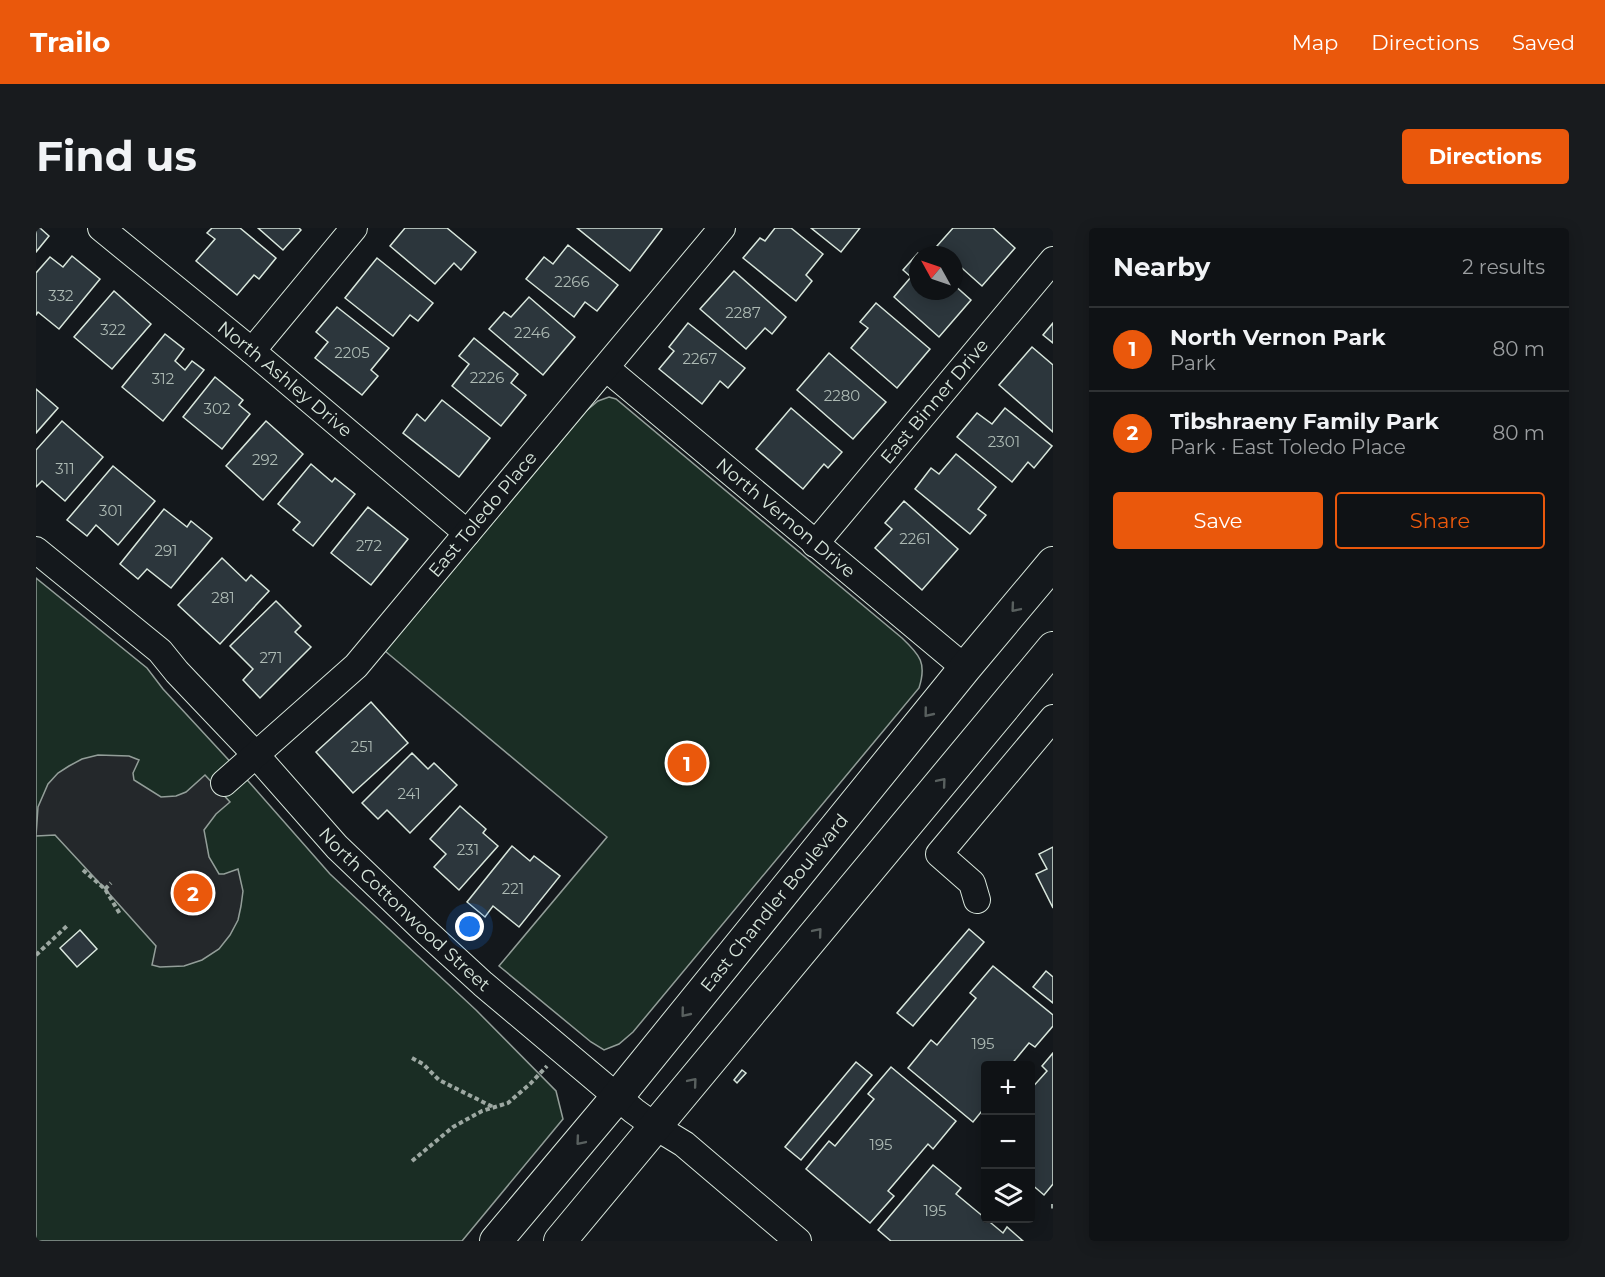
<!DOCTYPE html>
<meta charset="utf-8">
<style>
body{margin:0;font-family:Montserrat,sans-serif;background:#181b1e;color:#f1f3f6}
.controls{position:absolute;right:18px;bottom:18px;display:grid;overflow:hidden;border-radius:6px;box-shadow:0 3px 15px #0003}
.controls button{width:54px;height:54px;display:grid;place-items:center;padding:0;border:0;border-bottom:2px solid #2f3234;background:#0f1215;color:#f1f3f6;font:30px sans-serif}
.compass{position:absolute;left:873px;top:18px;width:54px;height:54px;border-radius:50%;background:#0f1215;box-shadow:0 3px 15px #0003;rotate:310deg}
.you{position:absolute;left:434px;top:699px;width:21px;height:21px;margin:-15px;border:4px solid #fff;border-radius:50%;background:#1a73e8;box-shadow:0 0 0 9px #1a73e833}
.badge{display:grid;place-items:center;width:39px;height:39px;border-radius:50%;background:#ea580c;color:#fff;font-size:20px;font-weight:700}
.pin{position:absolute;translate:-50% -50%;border:3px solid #fff;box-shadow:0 2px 6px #0006}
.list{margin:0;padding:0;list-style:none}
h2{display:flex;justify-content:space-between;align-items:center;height:78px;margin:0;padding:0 24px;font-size:26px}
h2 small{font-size:20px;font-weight:400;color:#9b9ea0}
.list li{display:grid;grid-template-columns:39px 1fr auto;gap:18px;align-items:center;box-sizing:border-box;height:84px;padding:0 24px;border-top:2px solid #2f3234}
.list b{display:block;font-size:22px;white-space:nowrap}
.list p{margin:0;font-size:20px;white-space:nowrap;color:#9b9ea0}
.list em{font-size:20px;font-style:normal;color:#9b9ea0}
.actions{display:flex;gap:12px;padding:18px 24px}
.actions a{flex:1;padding:14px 0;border:2px solid #ea580c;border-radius:6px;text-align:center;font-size:21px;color:#ea580c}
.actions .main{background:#ea580c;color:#fff}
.icon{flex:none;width:33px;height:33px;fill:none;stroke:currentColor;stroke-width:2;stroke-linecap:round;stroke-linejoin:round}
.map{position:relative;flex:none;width:1017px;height:1013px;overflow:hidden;border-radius:6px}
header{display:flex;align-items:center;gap:36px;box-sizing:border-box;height:84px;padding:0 30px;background:#ea580c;color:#fff}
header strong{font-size:28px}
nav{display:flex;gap:33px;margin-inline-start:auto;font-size:21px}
.intro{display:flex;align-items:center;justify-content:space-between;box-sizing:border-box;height:144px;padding:0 36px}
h1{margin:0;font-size:42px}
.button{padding:15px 27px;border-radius:6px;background:#ea580c;color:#fff;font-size:21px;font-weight:700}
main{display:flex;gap:36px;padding:0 36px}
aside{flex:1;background:#0f1215;border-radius:6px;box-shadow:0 3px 15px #0003}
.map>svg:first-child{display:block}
</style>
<header>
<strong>Trailo</strong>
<nav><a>Map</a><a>Directions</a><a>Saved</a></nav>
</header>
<div class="intro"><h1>Find us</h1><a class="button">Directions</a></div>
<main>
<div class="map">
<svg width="1017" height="1013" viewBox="0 0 1017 1013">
<rect width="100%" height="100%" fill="#14181c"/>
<!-- green -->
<g fill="#1a2d24" stroke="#939e99" stroke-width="1.5">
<path d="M573,169l7,2 286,239c18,17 25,25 17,50l-286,344 -14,12 -15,6 -13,-8 -92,-76 108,-129 -222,-186 201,-240 12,-10z"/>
<polygon points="0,350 111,440 127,461 213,554 294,646 440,782 520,863 527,891 426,1013 0,1013"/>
</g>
<!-- parking -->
<polygon fill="#24282b" stroke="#939e99" stroke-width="1.5" points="62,527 93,528 103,532 97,545 98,552 125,569 140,568 150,564 169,547 194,574 180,586 168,602 173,629 183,646 188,646 202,641 207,663 205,678 202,692 194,707 183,721 166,732 148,738 124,739 116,737 120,718 69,661 19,607 0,608 2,579 12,556 22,545 33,538 46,531"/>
<!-- building -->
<g fill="#2c363c" stroke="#d8e6dc" stroke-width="1.5">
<polygon points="0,0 4,0 13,8 0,24"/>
<polygon points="176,0 204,0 240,30 223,51 218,47 201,67 160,33 179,11 171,5"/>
<polygon points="222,0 263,0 265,2 247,22"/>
<polygon points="369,0 411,0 440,24 425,42 418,35 399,56 354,18"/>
<polygon points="541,0 625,0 626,1 594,43"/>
<polygon points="739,0 755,0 787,26 770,47 776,53 760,73 707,30 724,10 729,13"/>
<polygon points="775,0 824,0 805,24"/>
<polygon points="917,0 957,0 979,20 946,58 918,33 918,27 911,27 901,18"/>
<polygon points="532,17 582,57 561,83 549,74 538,89 490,51 508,29 517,36"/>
<polygon points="882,25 884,27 882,27 882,63 918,63 918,57 935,72 903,109 858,69 875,49 867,42"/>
<polygon points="36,28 64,51 23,101 2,84 0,87 0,45 14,29 27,39"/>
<polygon points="341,30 397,75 382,93 374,87 357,108 309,70"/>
<polygon points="698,43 750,89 736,106 729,100 710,121 664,81"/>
<polygon points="78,63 115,96 76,141 38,109"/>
<polygon points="493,69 539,109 507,147 453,101 468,84 475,89"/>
<polygon points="840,75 894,121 861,160 815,120 832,100 824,94"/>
<polygon points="301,79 353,120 335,142 342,148 326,167 279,130 292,114 280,104"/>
<polygon points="652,95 709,140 692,160 684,153 666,176 623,141 638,123 633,119"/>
<polygon points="1017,95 1017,115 1007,107"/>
<polygon points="129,106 148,121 139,133 149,142 156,133 168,142 127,193 86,159"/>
<polygon points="438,110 482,146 475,155 490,167 465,198 416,158 433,136 423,128"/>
<polygon points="996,119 1017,137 1017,204 963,157"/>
<polygon points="793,125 850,174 817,211 761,162"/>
<polygon points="179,149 207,172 203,177 214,186 186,221 147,189"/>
<polygon points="0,161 22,180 0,205"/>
<polygon points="406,172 454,210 423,249 367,205 381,186 389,193"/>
<polygon points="755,180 806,224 792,240 788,236 767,261 720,221"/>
<polygon points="969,180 1016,218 998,240 992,234 976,254 921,209 941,185 956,196"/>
<polygon points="26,193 67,229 29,273 6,253 0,259 0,222"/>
<polygon points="230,193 267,226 227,272 190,238"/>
<polygon points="920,226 960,259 942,281 950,287 934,306 879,261 895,240 903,246"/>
<polygon points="275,236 296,254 299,250 319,266 277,318 257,302 264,294 242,276"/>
<polygon points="77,238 119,273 82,317 60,297 51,308 31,292"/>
<polygon points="868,273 922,321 886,362 839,320 856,301 849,295"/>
<polygon points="332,279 372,311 335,357 295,325"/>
<polygon points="128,281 151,299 155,293 176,310 135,360 111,341 102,351 84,336"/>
<polygon points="186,330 210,353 215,347 233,363 184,416 142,377"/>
<polygon points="240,373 265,398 259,404 275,419 224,470 207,452 217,441 194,418"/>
<polygon points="335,474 372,515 317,565 280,524"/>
<polygon points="376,525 392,541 398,535 421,557 374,605 351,582 342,591 326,575"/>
<polygon points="424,578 450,601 447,605 462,618 423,662 398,639 410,626 394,611"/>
<polygon points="476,618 494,633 498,628 524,648 483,699 457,678 449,689 431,674"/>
<polygon points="1017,619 1017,680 1000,646 1011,641 1003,626"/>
<polygon points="933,701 948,714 877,798 861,785"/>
<polygon points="44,702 61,721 41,739 24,720"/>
<polygon points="957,738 1017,787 1017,798 999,819 993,815 974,838 950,838 950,878 937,894 872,840 895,812 901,817 940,770 934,765"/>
<polygon points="1010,743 1017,749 1017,775 997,759"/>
<polygon points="1017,825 1017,956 1008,967 994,955 994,862 1011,843 1006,838"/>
<polygon points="820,834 836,847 765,932 749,919"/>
<polygon points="855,839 920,893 897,921 892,916 852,963 858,968 834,995 770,941 793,913 799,918 838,871 832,866"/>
<polygon points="706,842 710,845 701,855 698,852"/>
<polygon points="897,937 925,960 920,966 967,1005 971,999 987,1013 855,1013 842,1002"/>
</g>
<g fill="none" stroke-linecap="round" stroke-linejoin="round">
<!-- minor casing -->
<g stroke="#d8e6dc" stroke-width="28">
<g id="minor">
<path id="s1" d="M65,0l151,123 215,182"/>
<polyline points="216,123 318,0"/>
<path id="s2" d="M570,140l359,300"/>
<path id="s3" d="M779,316l238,-284"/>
<path id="s4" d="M0,322l124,101 17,21 79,83 81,92 87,83 59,54 151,127 22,16 28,17 114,97"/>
<path id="s5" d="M188,555l132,-117 366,-438"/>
<polyline points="941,672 936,655 903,626 1017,490"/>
</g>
</g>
<!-- major casing -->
<g stroke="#d8e6dc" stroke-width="34">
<g id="major">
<path id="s6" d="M460,1013l122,-145 347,-428 88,-105"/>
<polyline points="524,1013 1017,420"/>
</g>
</g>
<!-- path -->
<g stroke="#9da8a2" stroke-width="4" stroke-dasharray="4.5 3" stroke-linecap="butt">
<polyline points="47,642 69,661 84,686"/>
<polyline points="69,661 75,655"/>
<polyline points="0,727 32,697"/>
<polyline points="376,830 387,836 403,852 457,879"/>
<polyline points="376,933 417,899 446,883 472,875 495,855 511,838"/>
<polyline points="1017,976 1017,983"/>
</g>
<!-- minor -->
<use href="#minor" stroke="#14181c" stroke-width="26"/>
<!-- major -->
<use href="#major" stroke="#14181c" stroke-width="32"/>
</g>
<!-- one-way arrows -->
<defs><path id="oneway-chevron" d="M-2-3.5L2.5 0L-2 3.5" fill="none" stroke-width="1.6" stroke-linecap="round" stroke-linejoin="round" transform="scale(1.5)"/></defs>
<g stroke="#59605f">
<use href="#oneway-chevron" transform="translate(979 380) rotate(130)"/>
<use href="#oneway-chevron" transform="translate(892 485) rotate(129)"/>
<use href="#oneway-chevron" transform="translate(906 554) rotate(-50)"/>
<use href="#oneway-chevron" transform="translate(782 704) rotate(-50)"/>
<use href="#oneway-chevron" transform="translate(649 785) rotate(129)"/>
<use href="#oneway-chevron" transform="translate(657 854) rotate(-50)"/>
<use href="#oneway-chevron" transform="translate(544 913) rotate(130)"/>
</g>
<g text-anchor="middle" stroke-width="4.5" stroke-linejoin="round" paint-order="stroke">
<!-- number labels -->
<g font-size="15" fill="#adbab4">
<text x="536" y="59">2266</text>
<text x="25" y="73">332</text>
<text x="707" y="90">2287</text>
<text x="77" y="107">322</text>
<text x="496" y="110">2246</text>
<text x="316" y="130">2205</text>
<text x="664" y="136">2267</text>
<text x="451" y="155">2226</text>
<text x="127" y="156">312</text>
<text x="806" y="173">2280</text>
<text x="181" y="186">302</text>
<text x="968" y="219">2301</text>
<text x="229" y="237">292</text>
<text x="29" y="246">311</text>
<text x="75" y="288">301</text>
<text x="879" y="316">2261</text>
<text x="333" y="323">272</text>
<text x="130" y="328">291</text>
<text x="187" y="375">281</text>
<text x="235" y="435">271</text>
<text x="326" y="524">251</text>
<text x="373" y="571">241</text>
<text x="432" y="627">231</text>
<text x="477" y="666">221</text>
<text x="947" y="821">195</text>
<text x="845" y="922">195</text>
<text x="899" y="988">195</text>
</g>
<!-- street labels -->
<g font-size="18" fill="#d8e6dc" stroke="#14181c">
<text dy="6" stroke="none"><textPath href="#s1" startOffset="238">North Ashley Drive</textPath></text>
<text dy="6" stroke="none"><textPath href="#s3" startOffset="186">East Binner Drive</textPath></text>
<text dy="6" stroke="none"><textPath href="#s5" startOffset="374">East Toledo Place</textPath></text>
<text dy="6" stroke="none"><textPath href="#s2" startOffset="234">North Vernon Drive</textPath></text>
<text dy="6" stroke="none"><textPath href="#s6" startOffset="438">East Chandler Boulevard</textPath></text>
<text dy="6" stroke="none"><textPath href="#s4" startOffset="516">North Cottonwood Street</textPath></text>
</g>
</g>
</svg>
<div class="controls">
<button>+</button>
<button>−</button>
<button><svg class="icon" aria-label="layers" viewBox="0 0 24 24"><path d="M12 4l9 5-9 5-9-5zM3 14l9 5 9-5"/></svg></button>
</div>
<svg class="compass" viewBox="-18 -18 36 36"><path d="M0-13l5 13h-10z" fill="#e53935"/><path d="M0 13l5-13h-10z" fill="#9b9ea0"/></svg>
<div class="you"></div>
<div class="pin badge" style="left:651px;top:535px">1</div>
<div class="pin badge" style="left:157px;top:665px">2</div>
</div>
<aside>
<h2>Nearby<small>2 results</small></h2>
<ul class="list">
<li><span class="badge">1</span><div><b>North Vernon Park</b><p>Park</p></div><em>80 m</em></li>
<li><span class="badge">2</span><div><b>Tibshraeny Family Park</b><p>Park · East Toledo Place</p></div><em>80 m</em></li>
</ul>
<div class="actions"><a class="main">Save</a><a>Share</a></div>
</aside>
</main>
